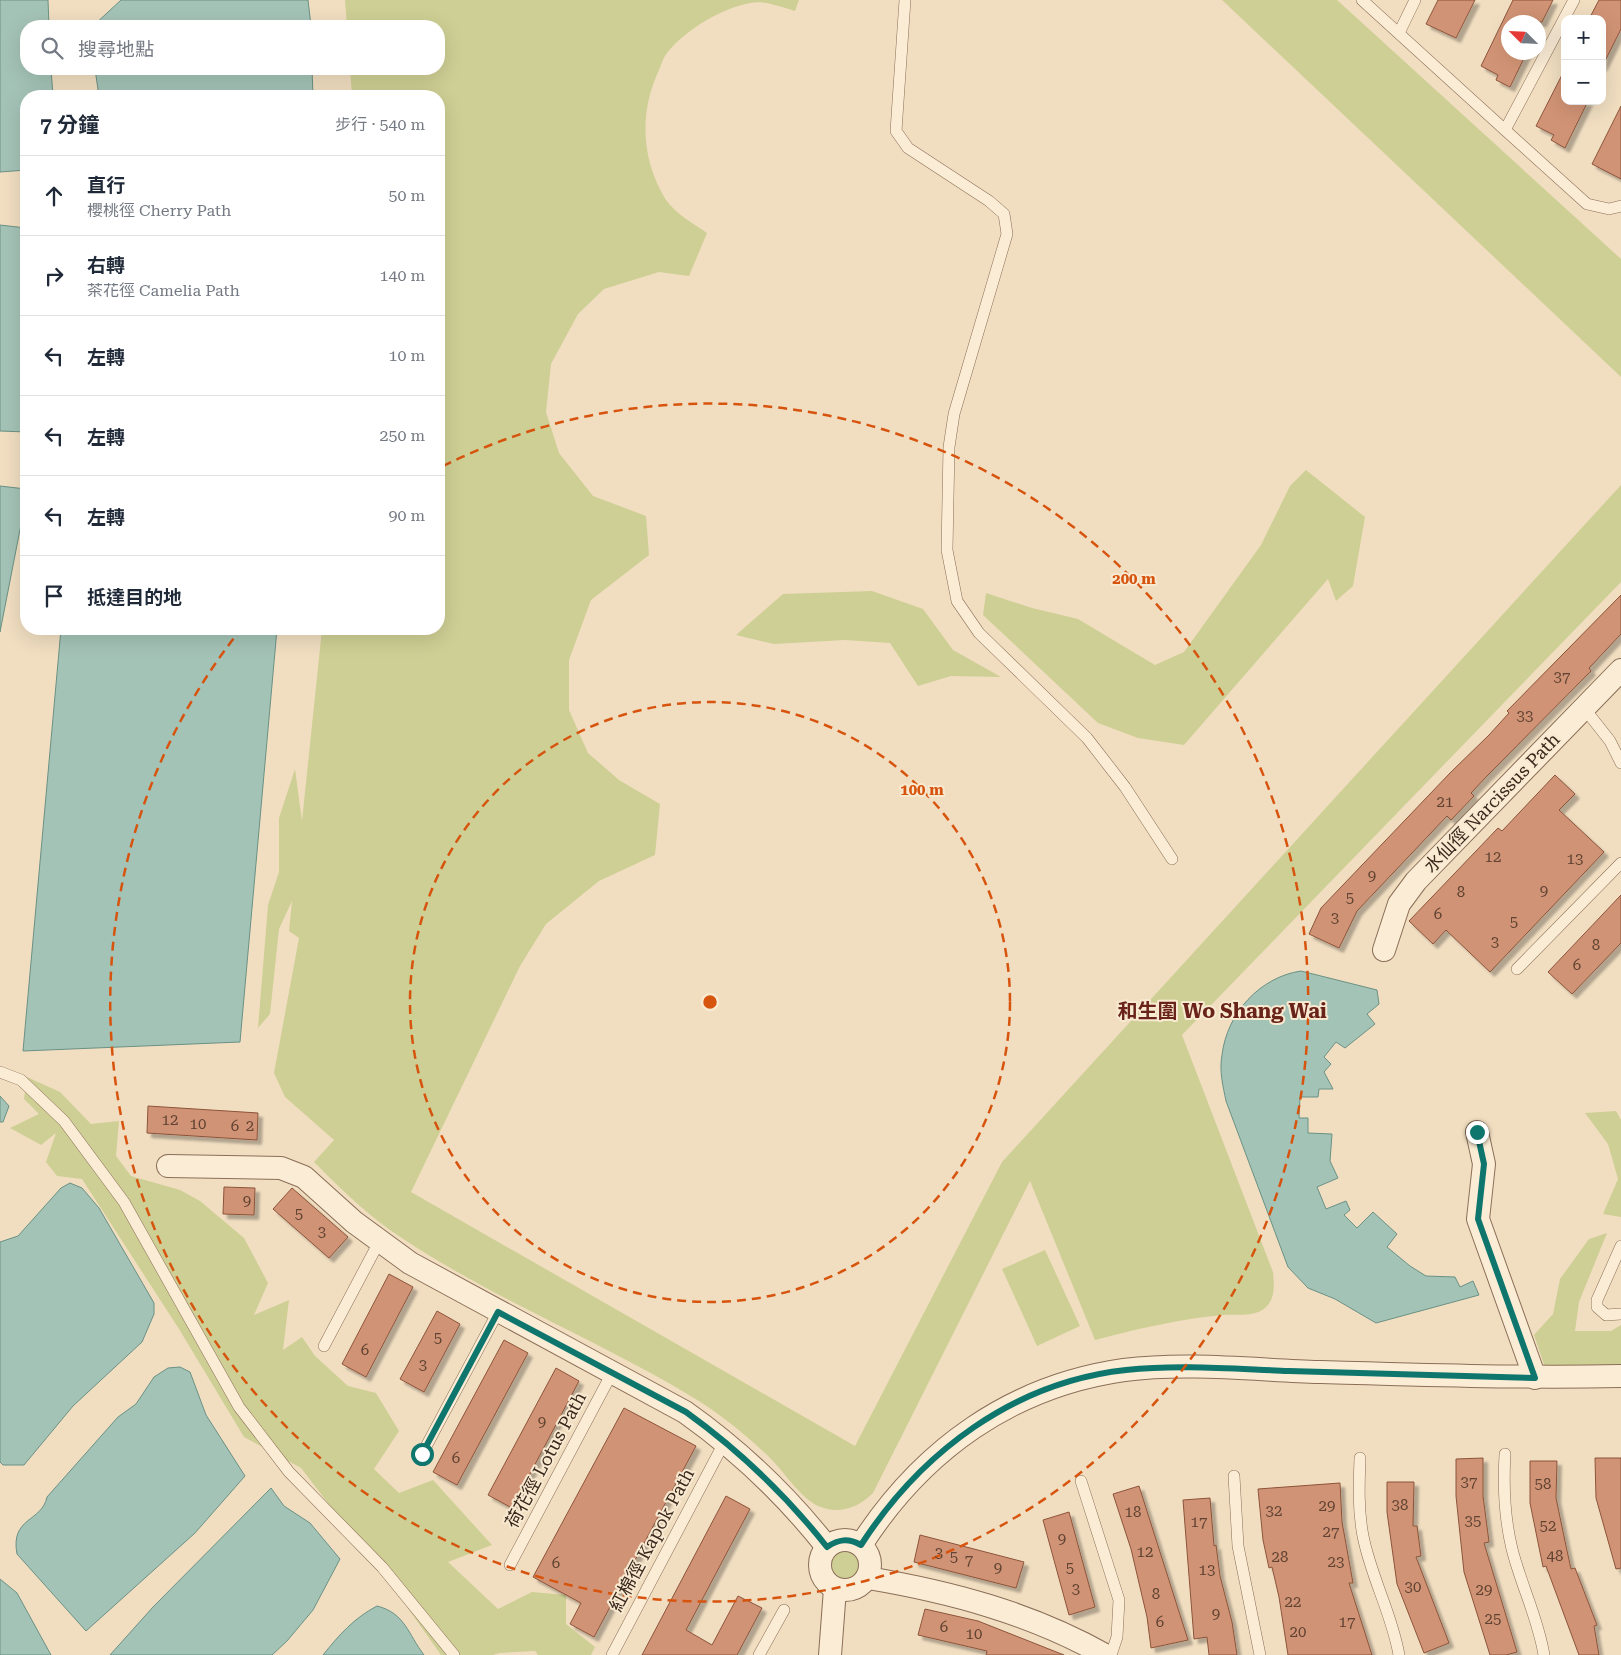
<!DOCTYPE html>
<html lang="zh-TW">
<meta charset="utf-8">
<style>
body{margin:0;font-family:"Roboto Serif","Noto Sans TC",serif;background:#f6f6f7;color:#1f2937}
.controls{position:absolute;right:15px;top:15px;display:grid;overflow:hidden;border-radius:10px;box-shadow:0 5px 20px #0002}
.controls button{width:45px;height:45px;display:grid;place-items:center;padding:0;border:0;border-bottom:1px solid #e0e1e3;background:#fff;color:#1f2937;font:25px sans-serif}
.compass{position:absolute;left:1501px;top:15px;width:45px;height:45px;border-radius:50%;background:#fff;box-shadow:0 5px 20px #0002;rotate:294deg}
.stop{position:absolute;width:15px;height:15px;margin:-11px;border:4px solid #0f766e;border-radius:50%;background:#fff}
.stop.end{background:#0f766e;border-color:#fff;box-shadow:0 1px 5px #0008}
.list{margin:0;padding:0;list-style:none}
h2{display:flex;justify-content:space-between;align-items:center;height:65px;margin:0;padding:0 20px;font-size:21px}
h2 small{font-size:16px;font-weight:400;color:#747a83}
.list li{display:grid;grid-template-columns:32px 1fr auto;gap:15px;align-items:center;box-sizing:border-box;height:80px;padding:0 20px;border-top:1px solid #e0e1e3}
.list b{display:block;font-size:19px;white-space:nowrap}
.list p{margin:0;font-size:16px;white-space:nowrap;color:#747a83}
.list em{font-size:16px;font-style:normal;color:#747a83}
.icon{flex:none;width:28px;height:28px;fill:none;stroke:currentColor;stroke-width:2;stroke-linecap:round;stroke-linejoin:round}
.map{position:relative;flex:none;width:1621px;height:1655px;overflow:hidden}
.search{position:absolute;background:#fff;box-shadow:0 5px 20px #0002;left:20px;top:20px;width:425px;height:55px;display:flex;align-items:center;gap:12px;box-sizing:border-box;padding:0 18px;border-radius:20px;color:#747a83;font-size:19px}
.panel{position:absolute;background:#fff;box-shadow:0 5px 20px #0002;left:20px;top:90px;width:425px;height:545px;border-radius:20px}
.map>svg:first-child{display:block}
</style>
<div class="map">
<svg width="1621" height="1655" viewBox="0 0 1621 1655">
<defs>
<filter id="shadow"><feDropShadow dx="4.5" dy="4.5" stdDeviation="1" flood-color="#0004"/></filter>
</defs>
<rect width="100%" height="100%" fill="#f1dec1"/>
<!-- green -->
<g fill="#cecf94">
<path d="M345,0h454l-4,11c-14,-4 -31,-11 -45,-8 -28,5 -65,27 -83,50 -4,5 -6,12 -8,17 -20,42 -18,90 7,130 10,14 28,24 41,33l-18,43 -30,-4 -55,17 -26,25 -27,50 -5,48 13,41 34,43 53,20 3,39 -58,45 -22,60v50l19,43 31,27 41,24 -5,51 -56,26 -53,43 -26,42 -109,226 444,254 147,-284 619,-677v97l-439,453 91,237c1,13 3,26 -8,36 -10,9 -29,6 -42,7 -44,4 -86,14 -128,25l-65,-159 -157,312c-15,15 -34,22 -55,13 -18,-9 -31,-30 -45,-45 -23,-23 -51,-46 -79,-63 -99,-60 -209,-102 -304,-168 -28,-20 -52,-44 -76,-68l20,-22 -49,-43 -11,-24 25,-135 -10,-7 3,-30 -13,28 -9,85 -12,14 10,-123 11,-33v-54l16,-49 7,52 20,-192h117v-533h-87l-2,-27h89v-43h-92z"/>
<polygon points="1222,0 1337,0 1621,259 1621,377"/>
<polygon points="1306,470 1365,517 1353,586 1336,601 1328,579 1184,745 1138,738 1098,723 983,615 986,593 1032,608 1078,619 1155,665 1184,652 1261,545 1290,486"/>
<polygon points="872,591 923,609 953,650 1001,677 951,676 918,686 890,643 845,640 774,644 736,635 783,594"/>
<polygon points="27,1077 60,1092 91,1124 119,1121 116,1156 131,1176 180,1190 200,1201 244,1238 268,1283 254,1315 289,1300 283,1350 302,1337 315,1356 348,1386 376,1393 399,1431 374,1469 399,1493 433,1480 492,1545 448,1562 498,1609 532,1592 566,1595 566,1624 595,1647 591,1655 538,1655 535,1651 499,1653 493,1655 441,1655 400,1597 301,1468 244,1437 179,1329 82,1179 57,1176 46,1162 56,1133 41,1145 10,1128 39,1114 24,1099"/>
<polygon points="1616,1111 1621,1120 1621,1217 1603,1214 1618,1179 1608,1144 1585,1113"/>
<polygon points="1607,1233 1579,1302 1575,1331 1611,1331 1621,1325 1621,1365 1549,1379 1534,1335 1553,1314 1560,1279 1589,1239"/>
<polygon points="1045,1250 1080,1326 1037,1346 1002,1269"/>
<circle cx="845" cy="1565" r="14"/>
</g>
<!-- water -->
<g fill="#a4c3b7" stroke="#6a9184">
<polygon points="0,0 48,0 49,26 26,26 26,69 51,69 53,96 26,96 26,170 0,172"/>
<polygon points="121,0 308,0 311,26 93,26"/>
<polygon points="95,69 312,69 313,96 99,96"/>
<polygon points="0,225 26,228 26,432 0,431"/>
<polygon points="0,486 26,489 26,499 0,632"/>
<polygon points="61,629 277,629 240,1042 23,1051"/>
<path d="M1301,971l76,19 2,14 -12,10 8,10 -30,24 -9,-6 -12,15 7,7 -7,8 9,17h-14l-1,8h-18l-1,21h9v15l24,1 -2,27 8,17 -21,9 9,22 20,-8 4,9 -6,5 13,13 16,-16 24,22 -10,13 23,19 16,10 29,1 5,10 13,-6 6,14 -103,28 -41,-24 -27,-11 -20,-21 -62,-166c-3,-15 -7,-30 -4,-46 5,-42 38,-78 79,-84z"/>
<polygon points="0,1096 9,1106 3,1122 0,1122"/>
<polygon points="70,1183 82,1188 99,1208 154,1303 154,1314 142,1342 73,1406 24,1465 3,1465 0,1462 0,1242 18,1236 61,1188"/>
<path d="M180,1367l10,5 16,43 39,61 -50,57 -109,98 -69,-77c-7,-37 25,-32 30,-57l71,-80 18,-13 18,-27 14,-9z"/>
<polygon points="271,1488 284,1506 310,1523 340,1559 313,1610 287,1641 272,1655 110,1655 153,1607"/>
<polygon points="0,1579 17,1593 51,1655 0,1655"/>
<path d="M377,1606c28,7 31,28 47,49h-101c16,-20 31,-37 54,-49z"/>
</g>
<!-- building -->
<g fill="#d19374" stroke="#8c543b" filter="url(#shadow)">
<polygon points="1438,0 1475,0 1456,38 1426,24"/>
<polygon points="1513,0 1553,0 1542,22 1508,22 1508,52 1527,52 1510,87 1496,80 1498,75 1481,66"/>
<polygon points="1599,0 1621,0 1621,29 1602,67 1602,19 1589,19"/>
<polygon points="1565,69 1565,101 1588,101 1565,148 1551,140 1554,135 1536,126"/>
<polygon points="1621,106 1621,179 1592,164"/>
<polygon points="1621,595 1621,634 1589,668 1591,671 1487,776 1471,793 1474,796 1451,820 1447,816 1357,911 1339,948 1309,934 1321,908 1450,773 1489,735 1509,713 1507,711"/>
<polygon points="1555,775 1575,794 1559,810 1604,852 1490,972 1446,930 1433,944 1409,921 1498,828 1502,831"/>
<polygon points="1621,895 1621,943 1572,994 1548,972"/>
<polygon points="148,1106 258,1113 257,1140 147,1133"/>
<polygon points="224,1187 255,1188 254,1215 223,1214"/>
<polygon points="292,1188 348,1237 329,1258 273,1209"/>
<polygon points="389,1274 413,1287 366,1377 342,1364"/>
<polygon points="437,1311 460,1324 424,1392 400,1379"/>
<polygon points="504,1340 528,1353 457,1485 433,1472"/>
<polygon points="556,1368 579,1381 512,1508 488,1495"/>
<polygon points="624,1408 696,1446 594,1637 570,1624 581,1603 533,1577"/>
<polygon points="1483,1458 1483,1496 1489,1542 1484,1543 1517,1652 1506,1655 1490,1655 1464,1572 1456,1496 1456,1459"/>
<polygon points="1595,1458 1621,1458 1621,1568 1616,1569 1596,1498"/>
<polygon points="1530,1461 1557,1461 1556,1498 1566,1546 1571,1569 1575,1568 1597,1625 1594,1626 1599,1655 1579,1655 1546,1566 1543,1567 1530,1503"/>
<polygon points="1387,1482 1414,1482 1413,1526 1417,1526 1421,1556 1416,1557 1449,1643 1424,1653 1397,1584 1387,1512"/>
<polygon points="1340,1483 1342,1522 1353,1583 1349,1583 1372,1655 1288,1655 1279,1597 1272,1567 1269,1568 1263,1540 1258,1489"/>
<polygon points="1139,1486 1188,1640 1151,1648 1147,1617 1131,1549 1113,1494"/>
<polygon points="726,1496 750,1509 686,1630 712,1645 738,1596 762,1608 737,1655 642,1655"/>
<polygon points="1210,1498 1214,1546 1216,1545 1220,1576 1232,1622 1237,1655 1209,1655 1207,1637 1194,1639 1183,1500"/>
<polygon points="1069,1512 1095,1607 1069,1615 1043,1520"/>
<polygon points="920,1535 1024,1562 1016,1588 914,1562"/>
<polygon points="925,1609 978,1621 1064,1655 986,1655 987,1651 918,1635"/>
</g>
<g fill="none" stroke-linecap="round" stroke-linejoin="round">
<!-- lane casing -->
<g stroke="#8b6e57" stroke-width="12">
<g id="lane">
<polyline points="905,0 896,131 908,148 989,201 1004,214 1007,234 954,414 949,447 947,550 957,601 979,633 1087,738 1125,787 1172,859"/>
<polyline points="1362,0 1505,130 1574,0"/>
<polyline points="1399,33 1415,0"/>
<polyline points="1505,130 1587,204 1609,209 1621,206"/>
<polyline points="1584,708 1610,741 1621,763"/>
<polyline points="1517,969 1621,863"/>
<polyline points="0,1072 21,1080 64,1121 124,1202 239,1407 289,1472 382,1567 454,1655"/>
<polyline points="1621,1246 1597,1300 1597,1307 1606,1315 1621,1314"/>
<polyline points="324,1346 379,1242"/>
<polyline points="422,1454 498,1312"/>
<path d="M1505,1454c-2,33 -1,62 7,95 9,36 26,69 32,106"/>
<path d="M1360,1458c-1,27 -2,52 3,78 8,41 29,78 36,119"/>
<polyline points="1234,1476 1238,1546 1260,1655"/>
<polyline points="1081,1481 1119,1600 1117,1637 1111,1655"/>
<polyline points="510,1565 612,1373"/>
<polyline points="612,1655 725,1441"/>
<polyline points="759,1655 784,1610"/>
</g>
</g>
<!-- street casing -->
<g stroke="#8b6e57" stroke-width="24">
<g id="street">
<polyline points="1384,950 1399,904 1416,881 1621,670"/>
<polyline points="1477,1132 1484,1164 1478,1219 1535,1378"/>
<path d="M168,1166l113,2 23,9 50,45 56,41 275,149c55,39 101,83 142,135"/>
<circle cx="845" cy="1565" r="25"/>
<path d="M861,1545c61,-95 150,-159 263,-175 64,-8 131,0 195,2 101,3 201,6 302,4"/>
<path d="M868,1578c83,14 162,35 237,77"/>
<polyline points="830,1655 835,1589"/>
</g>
</g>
<!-- lane -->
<use href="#lane" stroke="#fbecd5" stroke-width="11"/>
<!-- street -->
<use href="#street" stroke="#fbecd5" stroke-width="22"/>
</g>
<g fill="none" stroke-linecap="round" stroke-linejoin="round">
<!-- route -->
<path stroke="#0f766e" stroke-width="6" d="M422,1454l76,-142 188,100c54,39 100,83 141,135 12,-8 21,-9 34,-2 60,-93 153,-163 265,-175 54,-6 109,-1 163,1 82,2 164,5 246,7l-57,-159 6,-55 -7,-32"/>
</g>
<!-- distance rings -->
<g fill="none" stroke="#d7540e" stroke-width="2.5" stroke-dasharray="9 6">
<circle cx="710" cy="1002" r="300"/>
<path d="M443 466A599 599 0 1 1 241 629"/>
</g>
<g text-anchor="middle" stroke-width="4" stroke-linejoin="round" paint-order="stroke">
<!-- number labels -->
<g font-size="15" fill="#604332">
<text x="1562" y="682">37</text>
<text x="1525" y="721">33</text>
<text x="1445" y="807">21</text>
<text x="1493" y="862">12</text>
<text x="1575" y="864">13</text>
<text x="1372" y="881">9</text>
<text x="1544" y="896">9</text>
<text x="1461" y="897">8</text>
<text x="1350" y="903">5</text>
<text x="1438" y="919">6</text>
<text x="1335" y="923">3</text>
<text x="1514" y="927">5</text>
<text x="1495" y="947">3</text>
<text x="1596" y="950">8</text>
<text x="1577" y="970">6</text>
<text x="170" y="1125">12</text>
<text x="198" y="1129">10</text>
<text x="235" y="1131">6</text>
<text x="250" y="1131">2</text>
<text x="247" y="1206">9</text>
<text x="299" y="1219">5</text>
<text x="322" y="1237">3</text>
<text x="438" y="1343">5</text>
<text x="365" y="1355">6</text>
<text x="423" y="1370">3</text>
<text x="542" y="1427">9</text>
<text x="456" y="1463">6</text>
<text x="1469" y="1487">37</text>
<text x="1543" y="1489">58</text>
<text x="1400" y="1510">38</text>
<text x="1327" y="1511">29</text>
<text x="1274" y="1516">32</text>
<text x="1133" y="1517">18</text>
<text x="1473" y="1526">35</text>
<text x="1199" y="1527">17</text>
<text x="1548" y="1531">52</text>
<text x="1331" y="1537">27</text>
<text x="1062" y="1544">9</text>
<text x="1145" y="1557">12</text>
<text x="939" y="1558">3</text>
<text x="1555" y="1561">48</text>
<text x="954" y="1562">5</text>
<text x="1280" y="1562">28</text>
<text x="969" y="1565">7</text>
<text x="1336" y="1567">23</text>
<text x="556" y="1568">6</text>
<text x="998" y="1573">9</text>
<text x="1070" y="1573">5</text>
<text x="1207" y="1575">13</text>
<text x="1413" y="1592">30</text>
<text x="1076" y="1594">3</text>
<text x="1484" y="1595">29</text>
<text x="1156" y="1599">8</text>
<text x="1293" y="1607">22</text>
<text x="1216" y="1619">9</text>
<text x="1493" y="1624">25</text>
<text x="1160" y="1627">6</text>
<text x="1347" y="1627">17</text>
<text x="944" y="1632">6</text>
<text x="1298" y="1637">20</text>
<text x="974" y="1639">10</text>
</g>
<!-- street labels -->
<g font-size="18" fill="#3a281c" stroke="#f8e9d1">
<text transform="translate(1492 803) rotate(-46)" y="6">水仙徑 Narcissus Path</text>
<text transform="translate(546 1460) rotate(-62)" y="6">荷花徑 Lotus Path</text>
<text transform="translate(652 1540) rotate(-62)" y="6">紅棉徑 Kapok Path</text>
</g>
<!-- quarter labels -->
<g font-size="20" font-weight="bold" fill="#692319" stroke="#f8e9d1">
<text x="1222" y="1018">和生圍 Wo Shang Wai</text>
</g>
</g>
<circle cx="710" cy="1002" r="8" fill="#d7540e" stroke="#f8e9d1" stroke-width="2.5"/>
<g font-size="15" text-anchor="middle" font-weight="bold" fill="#d7540e" stroke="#f8e9d1" stroke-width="4" stroke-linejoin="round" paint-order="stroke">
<text x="1134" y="584">200 m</text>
<text x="922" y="795">100 m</text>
</g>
</svg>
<div class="controls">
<button>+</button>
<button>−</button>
</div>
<svg class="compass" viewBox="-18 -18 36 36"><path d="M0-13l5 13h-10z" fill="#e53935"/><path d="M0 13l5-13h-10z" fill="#747a83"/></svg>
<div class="stop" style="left:422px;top:1454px"></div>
<div class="stop end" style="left:1477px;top:1132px"></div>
<div class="search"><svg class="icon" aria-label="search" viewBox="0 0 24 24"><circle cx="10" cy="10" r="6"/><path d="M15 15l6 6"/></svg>搜尋地點</div>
<section class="panel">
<h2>7 分鐘<small>步行 · 540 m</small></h2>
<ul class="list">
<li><svg class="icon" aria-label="ahead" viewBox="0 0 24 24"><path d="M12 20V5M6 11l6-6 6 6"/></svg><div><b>直行</b><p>櫻桃徑 Cherry Path</p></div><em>50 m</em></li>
<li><svg class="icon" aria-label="right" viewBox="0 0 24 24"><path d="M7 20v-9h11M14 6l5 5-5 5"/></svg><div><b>右轉</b><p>茶花徑 Camelia Path</p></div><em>140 m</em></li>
<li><svg class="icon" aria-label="left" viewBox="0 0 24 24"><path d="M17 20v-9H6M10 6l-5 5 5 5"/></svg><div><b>左轉</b></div><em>10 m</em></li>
<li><svg class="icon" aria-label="left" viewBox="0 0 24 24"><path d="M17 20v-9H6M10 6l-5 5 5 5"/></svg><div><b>左轉</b></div><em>250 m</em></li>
<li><svg class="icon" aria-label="left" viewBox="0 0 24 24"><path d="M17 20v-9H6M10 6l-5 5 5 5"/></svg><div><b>左轉</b></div><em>90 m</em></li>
<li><svg class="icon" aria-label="arrive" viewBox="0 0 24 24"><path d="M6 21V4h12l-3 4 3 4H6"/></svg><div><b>抵達目的地</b></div></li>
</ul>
</section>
</div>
